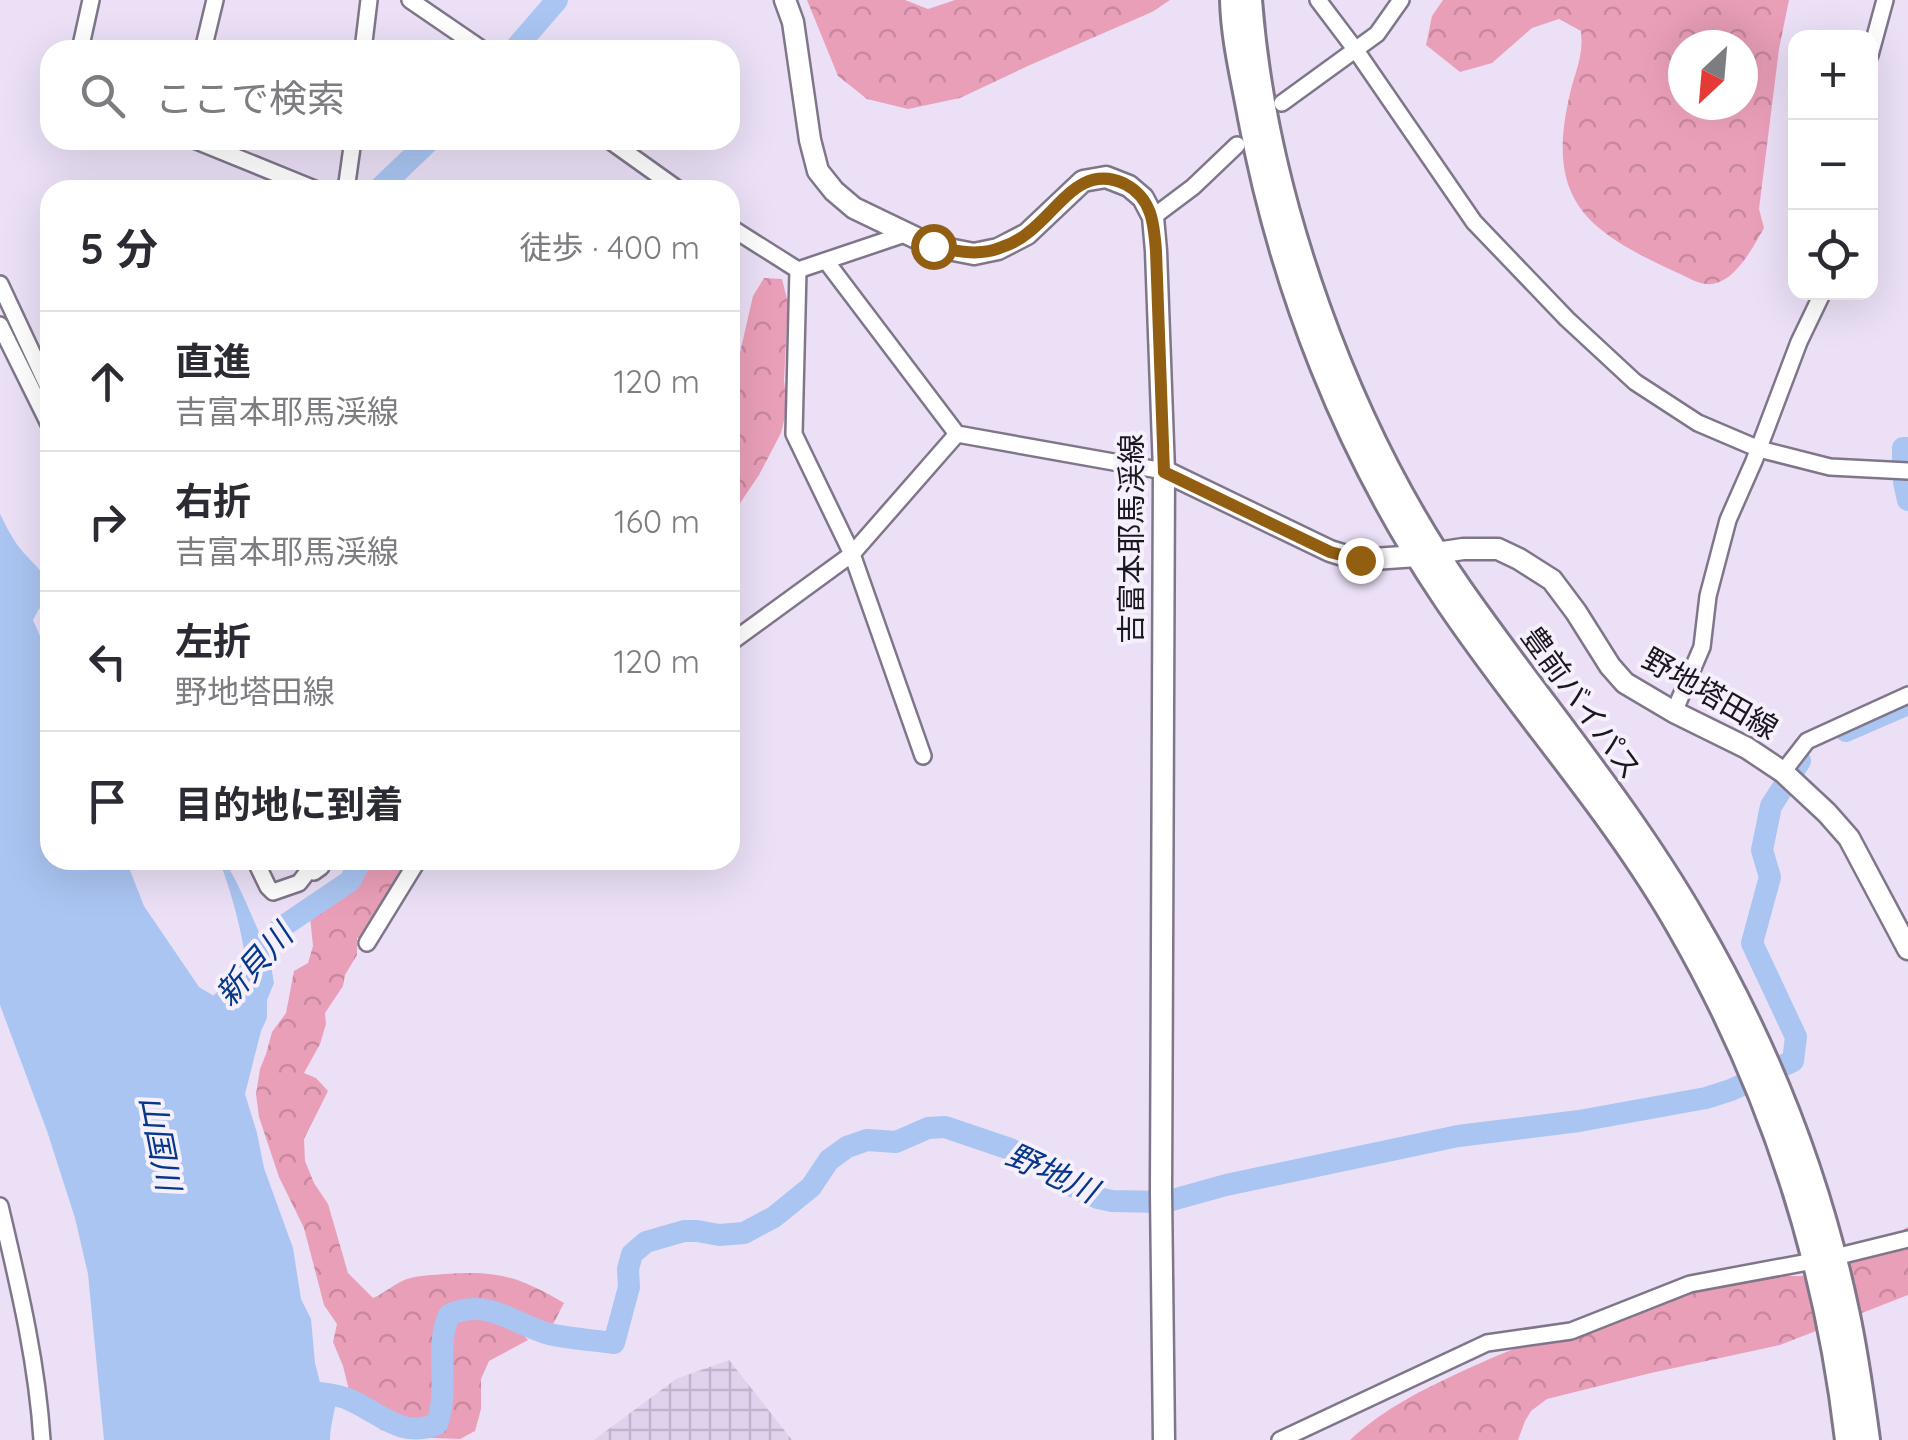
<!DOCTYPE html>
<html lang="ja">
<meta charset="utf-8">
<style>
body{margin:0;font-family:Quicksand,"Noto Sans JP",sans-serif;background:#f7f7f7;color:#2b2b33}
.controls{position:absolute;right:30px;top:30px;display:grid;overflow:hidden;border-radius:20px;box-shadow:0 10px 40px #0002}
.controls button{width:90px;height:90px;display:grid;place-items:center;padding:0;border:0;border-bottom:2px solid #e1e1e2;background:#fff;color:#2b2b33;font:50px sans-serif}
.compass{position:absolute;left:1668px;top:30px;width:90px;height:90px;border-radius:50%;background:#fff;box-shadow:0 10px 40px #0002;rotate:206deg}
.stop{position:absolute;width:30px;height:30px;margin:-22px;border:8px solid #925e12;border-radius:50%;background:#fff}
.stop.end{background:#925e12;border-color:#fff;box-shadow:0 2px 10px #0008}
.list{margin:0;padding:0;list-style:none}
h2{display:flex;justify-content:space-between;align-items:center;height:130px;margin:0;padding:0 40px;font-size:42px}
h2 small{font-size:32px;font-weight:400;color:#7c7c81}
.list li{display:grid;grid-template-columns:65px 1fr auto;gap:30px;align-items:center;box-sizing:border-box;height:140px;padding:0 40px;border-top:2px solid #e1e1e2}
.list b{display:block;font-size:38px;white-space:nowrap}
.list p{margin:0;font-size:32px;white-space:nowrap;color:#7c7c81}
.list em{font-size:32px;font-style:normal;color:#7c7c81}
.icon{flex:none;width:55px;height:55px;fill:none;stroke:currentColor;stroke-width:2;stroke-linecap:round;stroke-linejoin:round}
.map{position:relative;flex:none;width:1908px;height:1440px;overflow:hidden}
.search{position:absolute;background:#fff;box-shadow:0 10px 40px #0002;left:40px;top:40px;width:700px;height:110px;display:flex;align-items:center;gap:25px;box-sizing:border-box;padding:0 35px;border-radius:30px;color:#7c7c81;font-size:38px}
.panel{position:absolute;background:#fff;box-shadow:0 10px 40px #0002;left:40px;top:180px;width:700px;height:690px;border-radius:30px}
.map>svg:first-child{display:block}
</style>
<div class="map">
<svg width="1908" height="1440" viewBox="0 0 1908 1440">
<defs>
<pattern id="industrial-grid" width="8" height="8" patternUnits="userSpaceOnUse" patternTransform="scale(2.5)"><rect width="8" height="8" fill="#e0d1ed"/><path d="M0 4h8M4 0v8" fill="none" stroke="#c0b3cb"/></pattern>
<pattern id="forest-crowns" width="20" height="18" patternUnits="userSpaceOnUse" patternTransform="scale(2.5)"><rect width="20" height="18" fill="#ea9fb9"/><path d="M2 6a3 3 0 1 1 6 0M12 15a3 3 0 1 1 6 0" fill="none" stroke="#c8889f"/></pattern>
</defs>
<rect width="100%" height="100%" fill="#ebe0f6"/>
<!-- industrial -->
<polygon fill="url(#industrial-grid)" points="729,1360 792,1440 594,1440 676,1379"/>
<!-- forest -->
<g fill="url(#forest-crowns)" fill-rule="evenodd">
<polygon points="807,0 905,0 928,9 955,0 1170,0 1152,12 1030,65 960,98 908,109 867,99 838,76"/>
<path d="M1443,0h346l-10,49 -20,160 5,19c-11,19 -31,59 -58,56 -9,-1 -19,-7 -28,-11 -87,-40 -133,-69 -109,-175 5,-25 15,-40 12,-67l-22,-12 -27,9 -40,35 -32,9 -34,-27 6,-29zM1743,45v60h-60v-60z"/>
<polygon points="764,278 782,279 788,303 784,380 787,408 781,433 759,475 730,518 730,396 753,296"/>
<path d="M366,860h54l-24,36 -16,11 -6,18 -9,12 -8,1v17l-12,20 -2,11 -18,27 1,11 -6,20 -16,29 12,5 12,13 -24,48 1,22 9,22 14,21 20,69 25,25c12,-5 22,-15 34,-19 12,-4 26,-4 39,-5 52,-4 73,3 118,29l-13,25 -31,4 8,8 -39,21 -8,18v30l-6,22 -15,8 -51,-2 -28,-7 -30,-32 -8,-32 -10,-24 4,-18 -13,-19 -20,-77 -25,-51 -20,-60 -3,-23 4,-25 6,-15 6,-22 14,-19 8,-42 14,-8 5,-17 -3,-29 8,-17 14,-6 13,-1 12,-12z"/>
<path d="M1908,1227v68l-128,50 -129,28 -104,26 -16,12 -6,10 -7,19h-168c36,-33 74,-51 117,-71 85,-39 172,-66 262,-89 29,-8 62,-1 91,-6 29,-6 63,-32 88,-47z"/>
</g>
<!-- water -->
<path fill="#aac5f2" d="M0,514c5,10 10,20 16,29 18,25 34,27 34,61l-11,5 -6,11 7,16 10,10v214h76l18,46 55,81 20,12h15l3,-30 11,14c-2,-38 -15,-87 -29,-123h5c15,24 25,49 36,75l27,-15 4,5 -23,24 6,34 -7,17v18l-6,13 -16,63 12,39 7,35 29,80 8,51 10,20 4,44 6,24 16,6c-1,17 -7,30 -7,47h-226l-16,-166 -13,-56 -28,-87 -47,-126z"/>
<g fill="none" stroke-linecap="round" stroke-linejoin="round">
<!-- river -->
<g stroke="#aac5f2" stroke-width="22">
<polyline points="514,50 557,0"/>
<polyline points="378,190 430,140"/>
<polyline points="1903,460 1903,448 1908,448"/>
<polyline points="1904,482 1908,500"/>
<polyline points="1846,731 1908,704"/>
<polyline points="204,1019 229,996 279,929 350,881 361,860"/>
<path d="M308,1392c13,1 28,2 40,7 33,14 52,40 89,25 13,-38 -3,-73 12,-109 37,-18 65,9 100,19 21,5 44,6 65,9l15,-56 -1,-18 4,-15 14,-12 38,-11h13l22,4 25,-2 30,-16 37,-30 18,-27 18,-13 20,-7 29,2 32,-14 17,-1 65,22 45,21 15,15 28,13 14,3 53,1 61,-17 232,-49 121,-15 127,-23 25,-8 62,-29 3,-24 -44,-94 18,-66 -8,-27 9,-44 29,-45"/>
</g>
<!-- minor casing -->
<g stroke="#80768a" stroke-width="20">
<g id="minor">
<polyline points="410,0 483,50"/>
<polyline points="1318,0 1355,49 1474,222 1567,319 1635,382 1698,423 1759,449 1830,467 1908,471"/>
<polyline points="80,50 91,0"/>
<polyline points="203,50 215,0"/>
<polyline points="363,50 369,0"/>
<polyline points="1870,55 1885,0"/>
<polyline points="1282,103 1377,34 1401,0"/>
<polyline points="194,140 317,190"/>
<polyline points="609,140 679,190"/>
<polyline points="346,190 353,140"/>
<polyline points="1153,217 1193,187 1237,145"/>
<polyline points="730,227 798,270 905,234"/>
<polyline points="826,261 957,434 1164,471"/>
<polyline points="798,270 794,434 852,554 923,756"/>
<polyline points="0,284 50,391"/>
<polyline points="0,325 50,426"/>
<polyline points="730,643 852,554 957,434"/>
<polyline points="1674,712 1702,647 1708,596 1728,520 1754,461 1799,342 1823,292"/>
<polyline points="1783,772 1807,741 1908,695"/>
<polyline points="255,860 268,887 273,892 299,883 309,870 314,872 321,867 322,860"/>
<polyline points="367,943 418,860"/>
<path d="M0,1206c18,77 37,154 42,234"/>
<polyline points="1280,1440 1487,1343 1571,1331 1690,1284 1835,1257 1908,1239"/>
</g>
</g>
<!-- major casing -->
<g stroke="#80768a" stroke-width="25">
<g id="major">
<polyline points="785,0 793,22 810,140 818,171 834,191 854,208 933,246 974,254 998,249 1027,234 1083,181 1106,177 1129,186 1143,198 1153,217 1156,251 1164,471 1161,1192 1164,1440"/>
<polyline points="1164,471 1330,551 1359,560 1417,556 1463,549 1498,549 1519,559 1552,580 1576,612 1610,666 1625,683 1674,712 1747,748 1783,772 1827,813 1849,838 1908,949"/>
</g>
</g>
<!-- highway casing -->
<g stroke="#80768a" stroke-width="28">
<g id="highway">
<path d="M1232,0c1,40 11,79 18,118 32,170 96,334 193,478 75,113 169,214 236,332 91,158 147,331 168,512"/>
<path d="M1250,0c15,197 97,426 210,588 78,112 167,215 235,333 70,120 122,249 151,385 10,44 16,89 22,134"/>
</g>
</g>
<!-- minor -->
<use href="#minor" stroke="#fff" stroke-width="15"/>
<!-- major -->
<use href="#major" stroke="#fff" stroke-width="20"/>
<!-- highway -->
<use href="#highway" stroke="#fff" stroke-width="22"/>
</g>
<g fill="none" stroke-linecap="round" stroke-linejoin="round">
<!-- route -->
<path stroke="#925e12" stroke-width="12" d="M933,246c23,5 46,11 69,1 9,-3 20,-9 27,-15 31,-24 52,-69 96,-48 27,14 29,40 31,67l8,221 166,80 30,8"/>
</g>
<g text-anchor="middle" stroke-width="8" stroke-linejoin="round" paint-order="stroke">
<!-- street labels -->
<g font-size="30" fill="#1b171e" stroke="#f6effc">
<text transform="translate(1132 539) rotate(-90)" y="10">吉富本耶馬渓線</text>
<text transform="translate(1710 694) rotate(30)" y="10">野地塔田線</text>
<text transform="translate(1581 703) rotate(54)" y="10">豊前バイパス</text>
</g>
<!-- water labels -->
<g font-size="32" font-style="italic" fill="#05378a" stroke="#f6effc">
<text transform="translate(254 965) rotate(-48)" y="11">新貝川</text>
<text transform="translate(160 1143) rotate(79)" y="11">山国川</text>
<text transform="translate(1052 1173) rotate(25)" y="11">野地川</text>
</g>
</g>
</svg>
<div class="controls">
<button>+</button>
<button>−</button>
<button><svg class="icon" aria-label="locate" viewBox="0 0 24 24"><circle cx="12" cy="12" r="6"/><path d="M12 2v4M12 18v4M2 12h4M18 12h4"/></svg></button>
</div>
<svg class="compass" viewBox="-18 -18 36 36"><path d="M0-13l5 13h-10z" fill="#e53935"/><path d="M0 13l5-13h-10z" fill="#7c7c81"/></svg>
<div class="stop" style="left:933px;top:246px"></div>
<div class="stop end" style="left:1360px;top:560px"></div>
<div class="search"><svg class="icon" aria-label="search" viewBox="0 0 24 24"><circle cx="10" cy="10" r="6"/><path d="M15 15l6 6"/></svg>ここで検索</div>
<section class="panel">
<h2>5 分<small>徒歩 · 400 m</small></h2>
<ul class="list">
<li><svg class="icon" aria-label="ahead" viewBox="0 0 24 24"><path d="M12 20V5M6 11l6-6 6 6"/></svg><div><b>直進</b><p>吉富本耶馬渓線</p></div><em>120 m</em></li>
<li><svg class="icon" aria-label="right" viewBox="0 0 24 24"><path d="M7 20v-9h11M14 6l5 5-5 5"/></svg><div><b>右折</b><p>吉富本耶馬渓線</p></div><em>160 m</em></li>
<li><svg class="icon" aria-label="left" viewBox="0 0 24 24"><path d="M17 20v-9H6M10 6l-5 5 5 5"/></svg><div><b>左折</b><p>野地塔田線</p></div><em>120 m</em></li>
<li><svg class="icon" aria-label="arrive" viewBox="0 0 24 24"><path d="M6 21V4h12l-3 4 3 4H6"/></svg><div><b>目的地に到着</b></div></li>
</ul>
</section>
</div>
